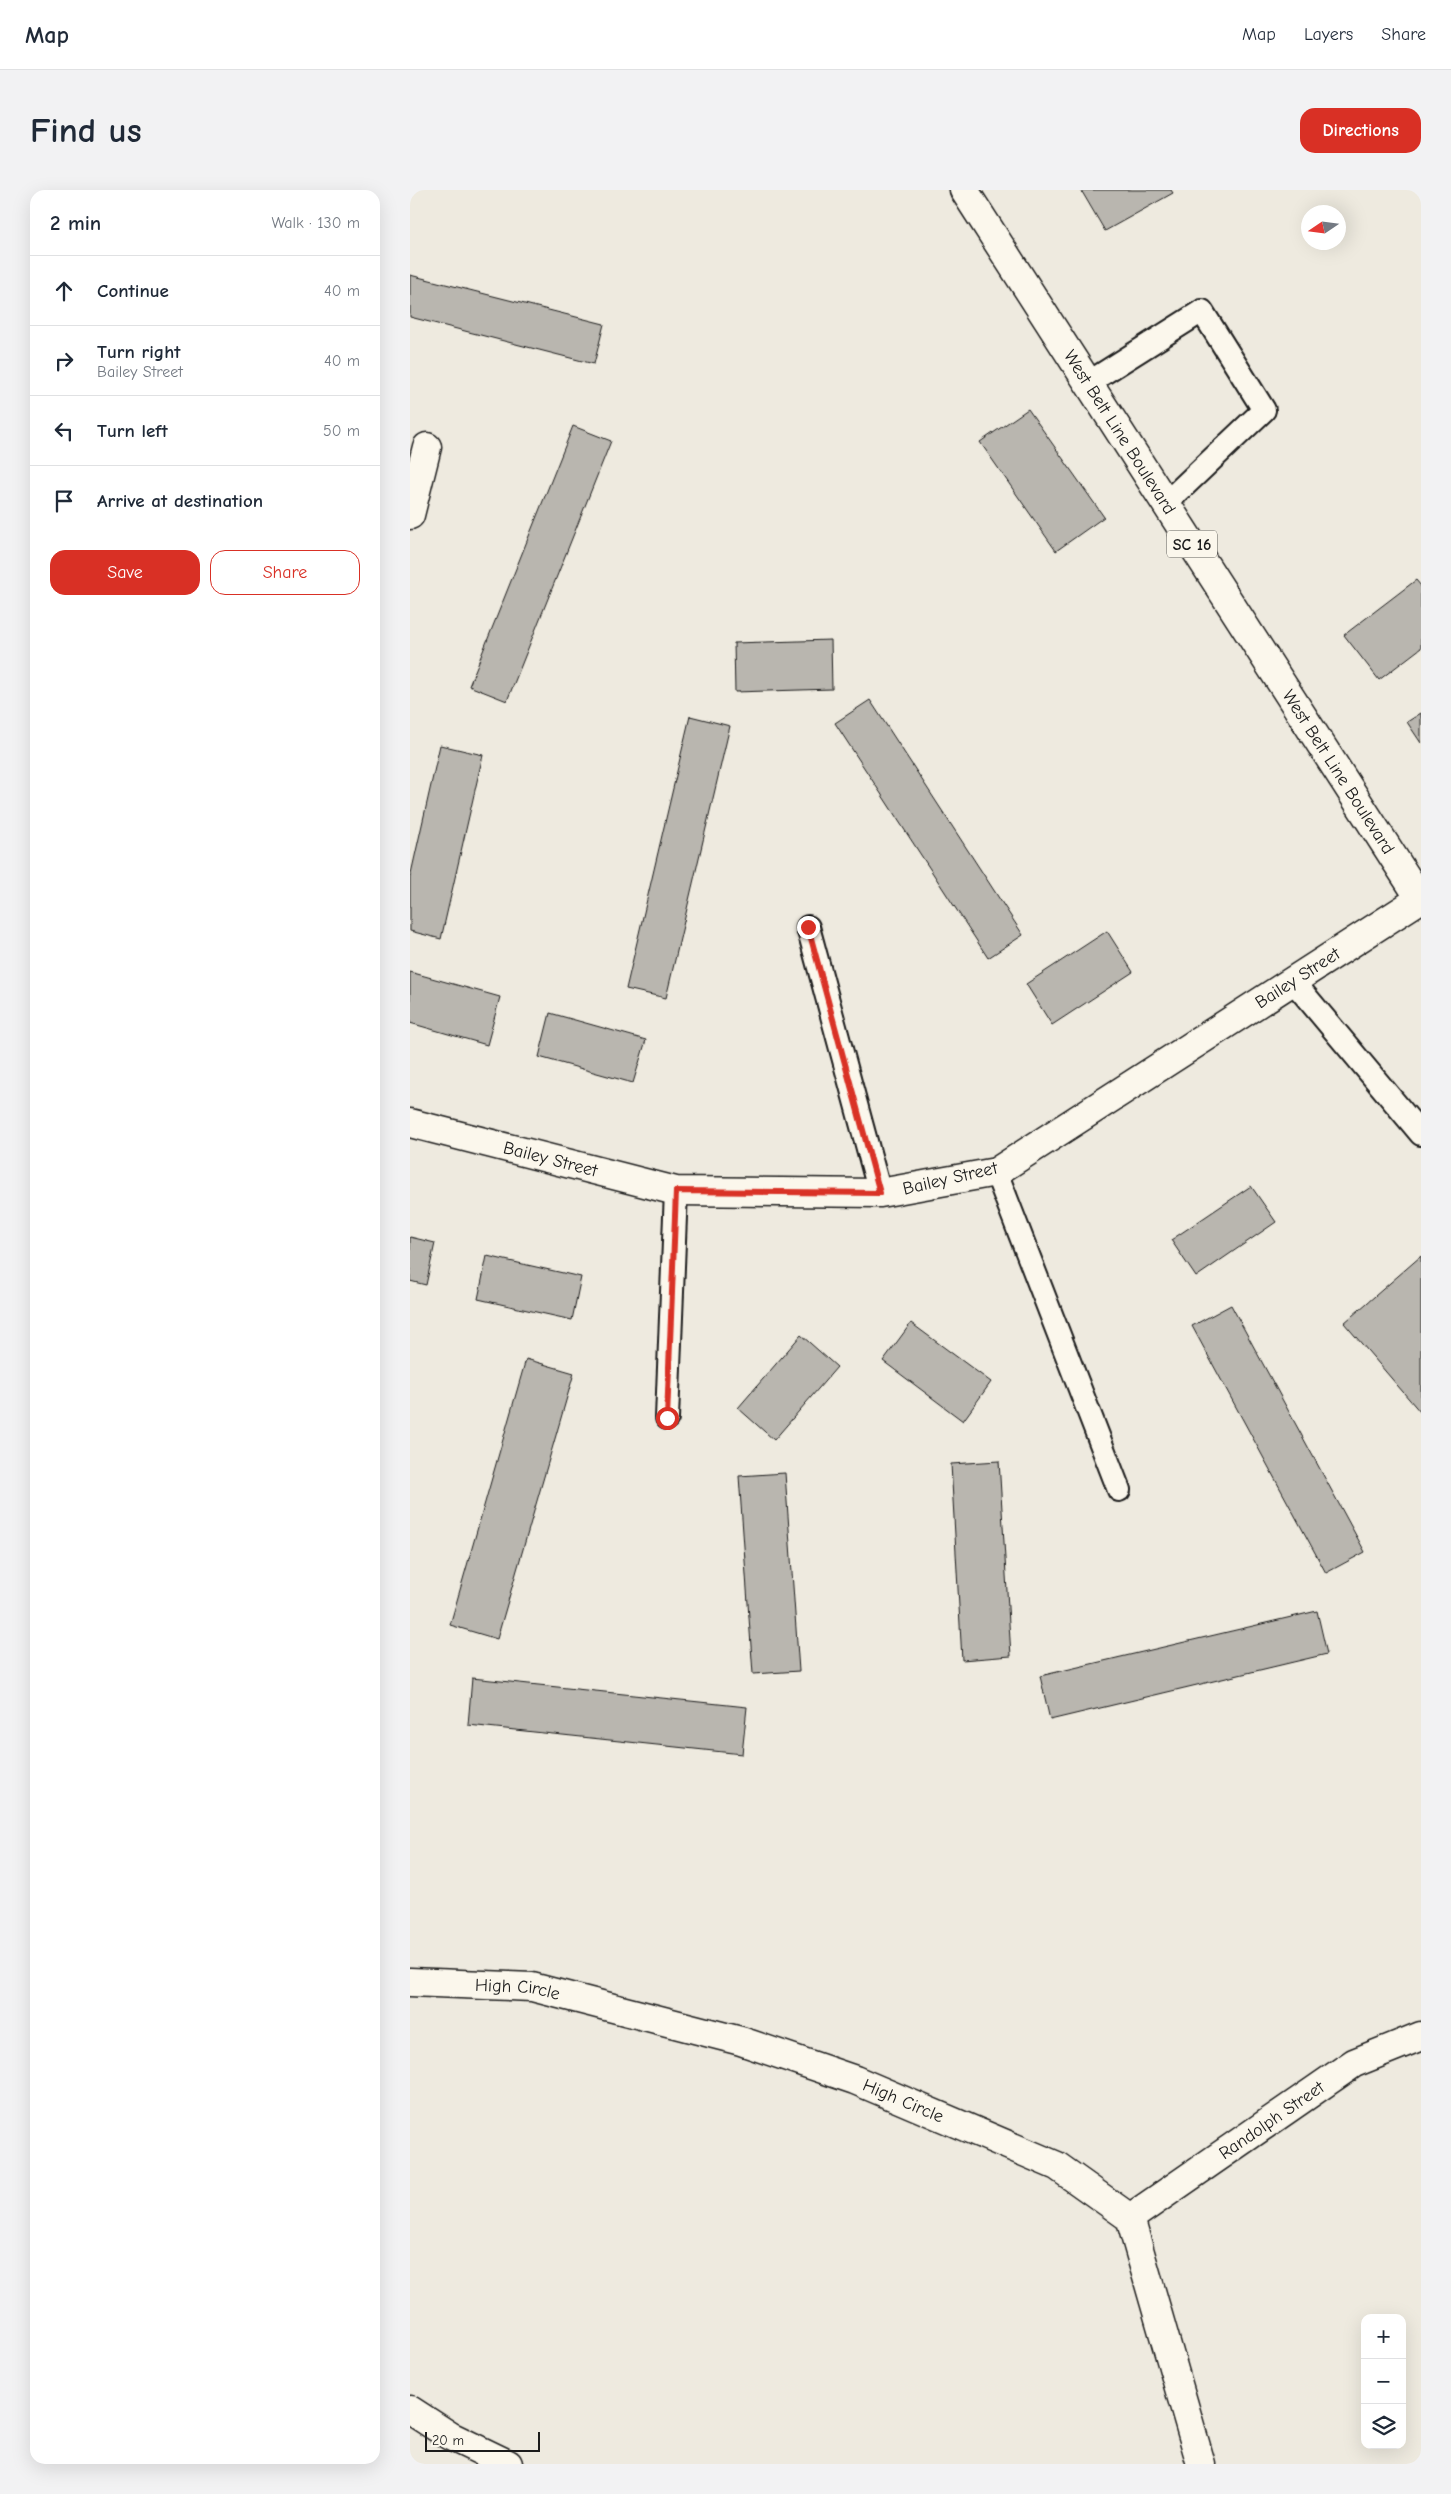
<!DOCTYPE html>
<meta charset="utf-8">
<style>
body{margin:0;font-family:"Comic Neue",sans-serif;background:#f2f2f3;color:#1f2937}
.controls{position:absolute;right:15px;bottom:15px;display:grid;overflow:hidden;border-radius:10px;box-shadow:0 5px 20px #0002}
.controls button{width:45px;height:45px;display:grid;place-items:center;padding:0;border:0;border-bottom:1px solid #e0e1e3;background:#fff;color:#1f2937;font:25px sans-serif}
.compass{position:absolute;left:891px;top:15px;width:45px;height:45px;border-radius:50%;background:#fff;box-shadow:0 5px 20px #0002;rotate:257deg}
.scale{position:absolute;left:15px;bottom:12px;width:115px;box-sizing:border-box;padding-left:5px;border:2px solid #1c1c1c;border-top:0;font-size:14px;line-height:18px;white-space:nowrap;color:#1c1c1c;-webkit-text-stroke:4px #fbf7ec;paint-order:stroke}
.stop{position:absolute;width:15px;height:15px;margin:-11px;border:4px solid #d93025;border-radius:50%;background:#fff}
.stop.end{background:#d93025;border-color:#fff;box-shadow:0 1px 5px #0008}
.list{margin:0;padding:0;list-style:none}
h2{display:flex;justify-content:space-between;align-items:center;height:65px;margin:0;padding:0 20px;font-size:21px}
h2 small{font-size:16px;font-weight:400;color:#747a83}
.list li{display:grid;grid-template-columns:32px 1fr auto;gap:15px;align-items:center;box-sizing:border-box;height:70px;padding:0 20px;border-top:1px solid #e0e1e3}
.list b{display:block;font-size:19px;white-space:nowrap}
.list p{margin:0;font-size:16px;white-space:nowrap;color:#747a83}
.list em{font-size:16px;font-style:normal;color:#747a83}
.actions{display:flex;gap:10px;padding:15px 20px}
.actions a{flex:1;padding:11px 0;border:1px solid #d93025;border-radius:15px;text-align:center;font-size:18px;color:#d93025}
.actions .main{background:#d93025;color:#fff}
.icon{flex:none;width:28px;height:28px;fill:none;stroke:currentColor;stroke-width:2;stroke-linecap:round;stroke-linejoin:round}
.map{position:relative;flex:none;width:1011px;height:2274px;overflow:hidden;border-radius:15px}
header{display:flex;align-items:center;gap:30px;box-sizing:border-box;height:70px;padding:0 25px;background:#fff;border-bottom:1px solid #e0e1e3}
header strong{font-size:24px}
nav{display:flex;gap:28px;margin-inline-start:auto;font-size:18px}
.intro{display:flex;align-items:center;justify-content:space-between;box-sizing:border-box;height:120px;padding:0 30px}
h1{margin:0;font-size:35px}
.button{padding:12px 22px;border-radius:15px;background:#d93025;color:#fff;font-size:18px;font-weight:700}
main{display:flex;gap:30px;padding:0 30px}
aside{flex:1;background:#fff;border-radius:15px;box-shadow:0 5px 20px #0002}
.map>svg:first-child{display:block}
</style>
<header>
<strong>Map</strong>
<nav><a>Map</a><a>Layers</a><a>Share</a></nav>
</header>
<div class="intro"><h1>Find us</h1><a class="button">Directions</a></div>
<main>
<aside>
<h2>2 min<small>Walk · 130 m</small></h2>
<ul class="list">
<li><svg class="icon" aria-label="ahead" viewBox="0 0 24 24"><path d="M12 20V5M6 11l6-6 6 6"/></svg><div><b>Continue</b></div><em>40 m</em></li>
<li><svg class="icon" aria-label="right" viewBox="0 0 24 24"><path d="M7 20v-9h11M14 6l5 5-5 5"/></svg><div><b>Turn right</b><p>Bailey Street</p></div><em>40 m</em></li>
<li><svg class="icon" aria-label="left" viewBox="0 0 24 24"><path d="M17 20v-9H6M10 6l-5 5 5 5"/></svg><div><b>Turn left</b></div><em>50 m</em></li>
<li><svg class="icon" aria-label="arrive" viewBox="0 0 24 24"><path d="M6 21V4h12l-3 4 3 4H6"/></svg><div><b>Arrive at destination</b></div></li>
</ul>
<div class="actions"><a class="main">Save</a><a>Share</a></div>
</aside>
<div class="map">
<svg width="1011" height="2274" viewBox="0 0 1011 2274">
<rect width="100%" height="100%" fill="#eeeadf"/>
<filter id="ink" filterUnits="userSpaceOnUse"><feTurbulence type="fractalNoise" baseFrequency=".02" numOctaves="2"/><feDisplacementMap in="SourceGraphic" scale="10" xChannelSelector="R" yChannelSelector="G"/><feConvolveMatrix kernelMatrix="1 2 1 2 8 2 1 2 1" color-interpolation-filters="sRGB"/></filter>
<g filter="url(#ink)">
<!-- building -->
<g fill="#b9b6af" stroke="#1c1c1c">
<polygon points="671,0 761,0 763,3 695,41"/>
<polygon points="0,85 194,134 184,174 0,127"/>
<polygon points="618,219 694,327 646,361 570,252"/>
<polygon points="163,236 201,251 97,511 59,496"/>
<polygon points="1006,390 1011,396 1011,458 969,490 934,445"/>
<polygon points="421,450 422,499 325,502 324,453"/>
<polygon points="460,510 613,745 578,768 425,533"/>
<polygon points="1011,523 1011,553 997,532"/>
<polygon points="280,526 320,536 256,808 216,799"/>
<polygon points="30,555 73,565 31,749 0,741 0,688"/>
<polygon points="697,741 723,782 642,835 616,794"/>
<polygon points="0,782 90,807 77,855 0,833"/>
<polygon points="140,823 236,850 223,893 129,867"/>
<polygon points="841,996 866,1032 786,1087 761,1050"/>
<polygon points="0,1047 25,1053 16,1095 0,1091"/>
<polygon points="77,1066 171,1087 162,1130 68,1109"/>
<polygon points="1011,1066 1011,1223 934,1133"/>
<polygon points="821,1115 955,1362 916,1383 782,1136"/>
<polygon points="501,1133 581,1192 553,1231 473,1171"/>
<polygon points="391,1145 427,1177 364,1250 328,1218"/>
<polygon points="116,1169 164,1183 87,1449 40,1435"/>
<polygon points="589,1271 601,1466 552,1470 541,1274"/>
<polygon points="375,1283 389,1481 343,1484 329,1286"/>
<polygon points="907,1421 917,1464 640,1530 630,1486"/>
<polygon points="62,1488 337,1517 332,1564 58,1535"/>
</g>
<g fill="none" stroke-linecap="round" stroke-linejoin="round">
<!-- service casing -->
<g stroke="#1c1c1c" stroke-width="26">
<g id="service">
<polyline points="678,193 792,121 854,220 756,313"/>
<polyline points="398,737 470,1003"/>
<polyline points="883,791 1011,944"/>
<polyline points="586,982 709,1300"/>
<polyline points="257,1228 266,1001"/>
</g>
</g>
<!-- minor casing -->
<g stroke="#1c1c1c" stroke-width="31">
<g id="minor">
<polyline points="0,325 17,257"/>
<path id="s1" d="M0,933l266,68 204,2 116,-21 424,-273"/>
<path id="s2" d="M0,1792l122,5 209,54 114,39 202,86 73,52 71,246"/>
<path id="s3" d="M720,2028l224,-155 67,-27"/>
<polyline points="0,2220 40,2246 98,2274"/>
</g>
</g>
<!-- primary casing -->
<g stroke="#1c1c1c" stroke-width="31">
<g id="primary">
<path id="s4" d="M554,0l457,710"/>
</g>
</g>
<!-- service -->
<use href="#service" stroke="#fbf7ec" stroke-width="22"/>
<!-- minor -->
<use href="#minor" stroke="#fbf7ec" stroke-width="28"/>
<!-- primary -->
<use href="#primary" stroke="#fbf7ec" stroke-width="28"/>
</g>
</g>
<g fill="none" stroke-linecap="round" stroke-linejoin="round" filter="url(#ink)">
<!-- route -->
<polyline stroke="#d93025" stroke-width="6" points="257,1228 266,1001 470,1003 398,737"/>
</g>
<g text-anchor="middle" stroke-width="5" stroke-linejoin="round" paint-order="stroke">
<!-- shield labels -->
<rect fill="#fbf7ec" stroke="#5f5e5a" stroke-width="1" x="757" y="340.5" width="50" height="27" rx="4"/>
<g font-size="16" font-weight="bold" fill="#1c1c1c">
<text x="782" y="360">SC 16</text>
</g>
<!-- street labels -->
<g font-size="18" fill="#1c1c1c" stroke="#fbf7ec">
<text dy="6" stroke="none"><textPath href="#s4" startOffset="288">West Belt Line Boulevard</textPath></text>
<text dy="6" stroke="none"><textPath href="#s4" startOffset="692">West Belt Line Boulevard</textPath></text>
<text dy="6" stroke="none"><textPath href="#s1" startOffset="955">Bailey Street</textPath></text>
<text dy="6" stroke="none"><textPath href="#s1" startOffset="145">Bailey Street</textPath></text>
<text transform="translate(540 988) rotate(-13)" y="6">Bailey Street</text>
<text dy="6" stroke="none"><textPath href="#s2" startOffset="108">High Circle</textPath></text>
<text dy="6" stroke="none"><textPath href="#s2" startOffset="511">High Circle</textPath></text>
<text dy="6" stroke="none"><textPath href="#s3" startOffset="172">Randolph Street</textPath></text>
</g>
</g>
</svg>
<div class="controls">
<button>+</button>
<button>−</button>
<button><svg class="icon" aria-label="layers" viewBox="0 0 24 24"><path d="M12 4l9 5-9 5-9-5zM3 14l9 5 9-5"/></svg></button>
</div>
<svg class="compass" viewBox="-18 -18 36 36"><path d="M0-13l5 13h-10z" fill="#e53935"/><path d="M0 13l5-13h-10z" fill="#747a83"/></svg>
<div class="scale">20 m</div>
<div class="stop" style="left:257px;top:1228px"></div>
<div class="stop end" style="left:398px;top:737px"></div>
</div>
</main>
